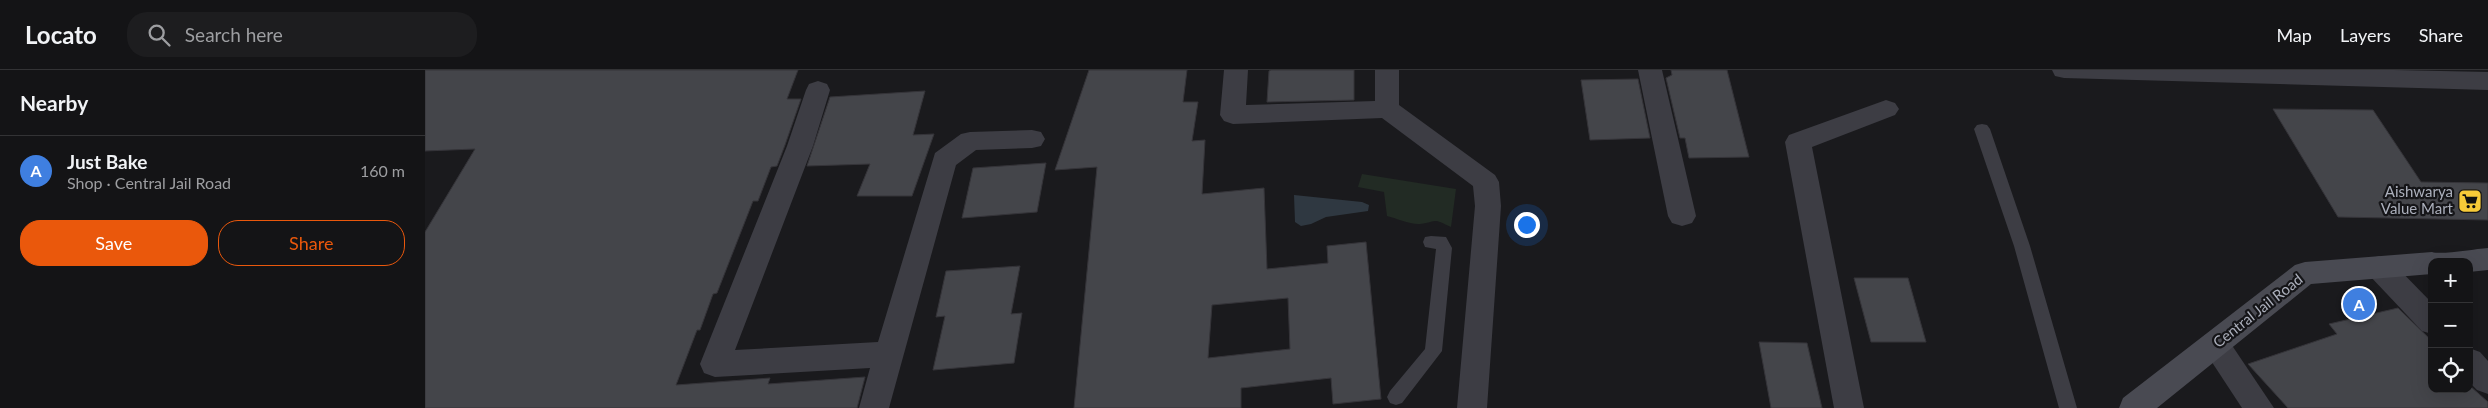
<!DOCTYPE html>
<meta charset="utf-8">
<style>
body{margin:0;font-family:Lato,sans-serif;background:#1d1d1f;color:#f1f3f6}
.controls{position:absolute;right:15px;bottom:15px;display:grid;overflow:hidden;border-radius:10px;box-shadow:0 5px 20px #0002}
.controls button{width:45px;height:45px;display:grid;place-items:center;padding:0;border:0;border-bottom:1px solid #333335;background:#141416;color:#f1f3f6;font:25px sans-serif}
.you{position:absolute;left:1101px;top:154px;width:18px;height:18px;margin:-12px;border:4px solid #fff;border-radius:50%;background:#1a73e8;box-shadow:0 0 0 8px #1a73e833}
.badge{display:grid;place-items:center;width:32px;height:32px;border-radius:50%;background:#ea580c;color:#fff;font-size:16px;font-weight:700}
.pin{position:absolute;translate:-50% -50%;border:2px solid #fff;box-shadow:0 1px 5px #0006}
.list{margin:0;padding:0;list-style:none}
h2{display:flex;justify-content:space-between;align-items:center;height:65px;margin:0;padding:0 20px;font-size:21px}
h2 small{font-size:16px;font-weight:400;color:#9d9ea1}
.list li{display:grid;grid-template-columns:32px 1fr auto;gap:15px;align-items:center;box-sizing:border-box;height:70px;padding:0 20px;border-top:1px solid #333335}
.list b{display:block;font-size:19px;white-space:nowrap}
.list p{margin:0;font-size:16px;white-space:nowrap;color:#9d9ea1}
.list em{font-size:16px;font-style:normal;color:#9d9ea1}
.actions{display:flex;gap:10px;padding:15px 20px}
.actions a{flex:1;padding:11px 0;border:1px solid #ea580c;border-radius:20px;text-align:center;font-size:18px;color:#ea580c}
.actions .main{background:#ea580c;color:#fff}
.icon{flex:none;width:28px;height:28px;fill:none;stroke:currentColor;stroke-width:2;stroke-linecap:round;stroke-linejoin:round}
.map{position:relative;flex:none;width:2063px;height:338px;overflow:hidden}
header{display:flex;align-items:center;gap:30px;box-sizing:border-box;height:70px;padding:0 25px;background:#141416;border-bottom:1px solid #333335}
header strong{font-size:24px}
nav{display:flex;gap:28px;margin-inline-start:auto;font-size:18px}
.search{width:350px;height:45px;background:#1d1d1f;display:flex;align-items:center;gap:12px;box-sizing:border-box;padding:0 18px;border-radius:20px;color:#9d9ea1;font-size:19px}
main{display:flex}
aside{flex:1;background:#141416}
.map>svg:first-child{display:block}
</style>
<header>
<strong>Locato</strong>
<div class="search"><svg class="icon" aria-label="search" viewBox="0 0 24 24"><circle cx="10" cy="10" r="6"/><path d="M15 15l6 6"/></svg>Search here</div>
<nav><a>Map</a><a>Layers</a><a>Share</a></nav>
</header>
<main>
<aside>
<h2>Nearby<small></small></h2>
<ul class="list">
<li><span class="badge" style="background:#3f7fe0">A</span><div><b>Just Bake</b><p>Shop · Central Jail Road</p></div><em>160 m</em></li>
</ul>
<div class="actions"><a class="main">Save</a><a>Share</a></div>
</aside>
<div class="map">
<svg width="2063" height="338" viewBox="0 0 2063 338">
<rect width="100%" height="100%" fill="#1a1a1d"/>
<!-- green -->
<path fill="#222b24" d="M937,104l94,15 -5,38c-19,-9 -12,-6 -31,-3 -9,1 -24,-6 -33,-8l-3,-24 -26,-5z"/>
<!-- water -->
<polygon fill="#2f3841" points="869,125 937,132 944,135 943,141 901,147 886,154 876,156 870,152"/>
<!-- building -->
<g fill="#44454a" stroke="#353439" fill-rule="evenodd">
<polygon points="0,0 373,0 362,29 376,29 360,75 352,96 346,97 333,131 328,131 292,223 288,224 275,260 272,260 251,315 345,308 343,314 440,307 432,338 0,338 0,162 50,79 0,81"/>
<path d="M664,0h98l-4,32h15l-6,39 13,-1 -3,54 62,-6 3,81 61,-6 -1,-17 39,-4 15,157 -48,5 -2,-26 -90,10v20h-167l23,-241 -42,3zM863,228l2,51 -82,9 4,-53z"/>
<polygon points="846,0 929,0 929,30 842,32 844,1"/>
<polygon points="1246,0 1302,0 1324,87 1264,88 1260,68 1255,68 1241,8 1247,5"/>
<polygon points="1213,9 1225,68 1165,70 1156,10"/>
<polygon points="500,21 488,65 509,64 487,126 432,126 445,94 382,96 405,27"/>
<polygon points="1848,39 1948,40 1996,112 2063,113 2063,150 1913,147"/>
<polygon points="621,93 612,142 537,148 548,98"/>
<polygon points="595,196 586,244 597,243 589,293 508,300 520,246 511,247 521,201"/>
<polygon points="1429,208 1483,208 1501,272 1446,272"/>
<polygon points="1973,238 2007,271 2007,319 2044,319 2044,315 2063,332 2063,338 1863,338 1823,294 1912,264 1904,254"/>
<polygon points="1334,272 1382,273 1397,338 1346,338"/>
</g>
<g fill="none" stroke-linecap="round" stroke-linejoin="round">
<!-- lane -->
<g fill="#3d3d44" fill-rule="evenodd">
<polygon points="1557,54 1562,55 1565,59 1605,176 1652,338 1634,338 1589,176 1549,59 1552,55"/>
<polygon points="1006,166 1021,167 1027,178 1017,281 977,333 971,335 965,333 962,327 965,321 1000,279 1011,179 1000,177 998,172 1000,167"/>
</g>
<!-- street -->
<g fill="#3d3d44" fill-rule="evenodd">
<polygon points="799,0 823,0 821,35 950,31 950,0 974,0 974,35 1070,105 1074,112 1076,136 1062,338 1032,338 1050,136 1048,116 957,48 808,54 799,51 795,45"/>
<polygon points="1213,0 1237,0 1271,146 1267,153 1257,156 1247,153 1243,146"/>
<polygon points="1627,0 1969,0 2063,2 2063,20 1639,8 1630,6"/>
<polygon points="393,11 402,14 405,20 388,76 310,280 453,272 510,83 536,64 545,62 607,60 616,62 620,69 616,76 607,78 551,80 531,95 464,338 434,338 445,298 290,307 279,303 275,294 362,76 381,20 384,14"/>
<polygon points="1461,30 1470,33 1474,39 1470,45 1387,77 1439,338 1409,338 1360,72 1364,65"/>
<polygon points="1954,186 1964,189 2007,233 2007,264 1997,261 1944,205 1940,197 1944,189"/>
<polygon points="1790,262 1800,265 1849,338 1817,338 1775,274 1780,265"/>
<polygon points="2044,278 2055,282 2063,291 2063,324 2052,320 2044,312"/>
</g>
<!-- secondary -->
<path fill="#494a52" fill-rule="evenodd" d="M2063,178v22l-19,2v-10h-37v12l-121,10 -154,124h-38l4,-10 172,-133 10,-3 127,-10c10,3 42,-3 56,-4z"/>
</g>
<!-- icons -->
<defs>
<g id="supermarket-square" transform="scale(1.25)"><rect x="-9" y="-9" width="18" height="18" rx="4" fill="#f7ca38" stroke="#151518"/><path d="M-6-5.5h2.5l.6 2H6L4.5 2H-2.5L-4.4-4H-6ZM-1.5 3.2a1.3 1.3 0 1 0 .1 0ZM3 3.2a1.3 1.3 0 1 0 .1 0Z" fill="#111"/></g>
</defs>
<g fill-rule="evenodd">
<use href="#supermarket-square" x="2045" y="131"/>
</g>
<g text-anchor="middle" stroke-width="4.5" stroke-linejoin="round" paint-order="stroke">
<!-- poi labels -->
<g font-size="15" fill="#acb0bc" stroke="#151518" text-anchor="end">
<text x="2028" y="127">Aishwarya<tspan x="2028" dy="17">Value Mart</tspan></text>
</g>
<!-- street labels -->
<g font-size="15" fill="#acb0bc" stroke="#151518">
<text transform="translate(1833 241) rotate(-38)" y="5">Central Jail Road</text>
</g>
</g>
</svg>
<div class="controls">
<button>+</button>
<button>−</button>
<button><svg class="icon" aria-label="locate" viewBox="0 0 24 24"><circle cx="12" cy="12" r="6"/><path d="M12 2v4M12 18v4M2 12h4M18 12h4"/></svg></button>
</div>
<div class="you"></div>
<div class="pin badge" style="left:1934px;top:234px;background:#3f7fe0">A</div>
</div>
</main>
